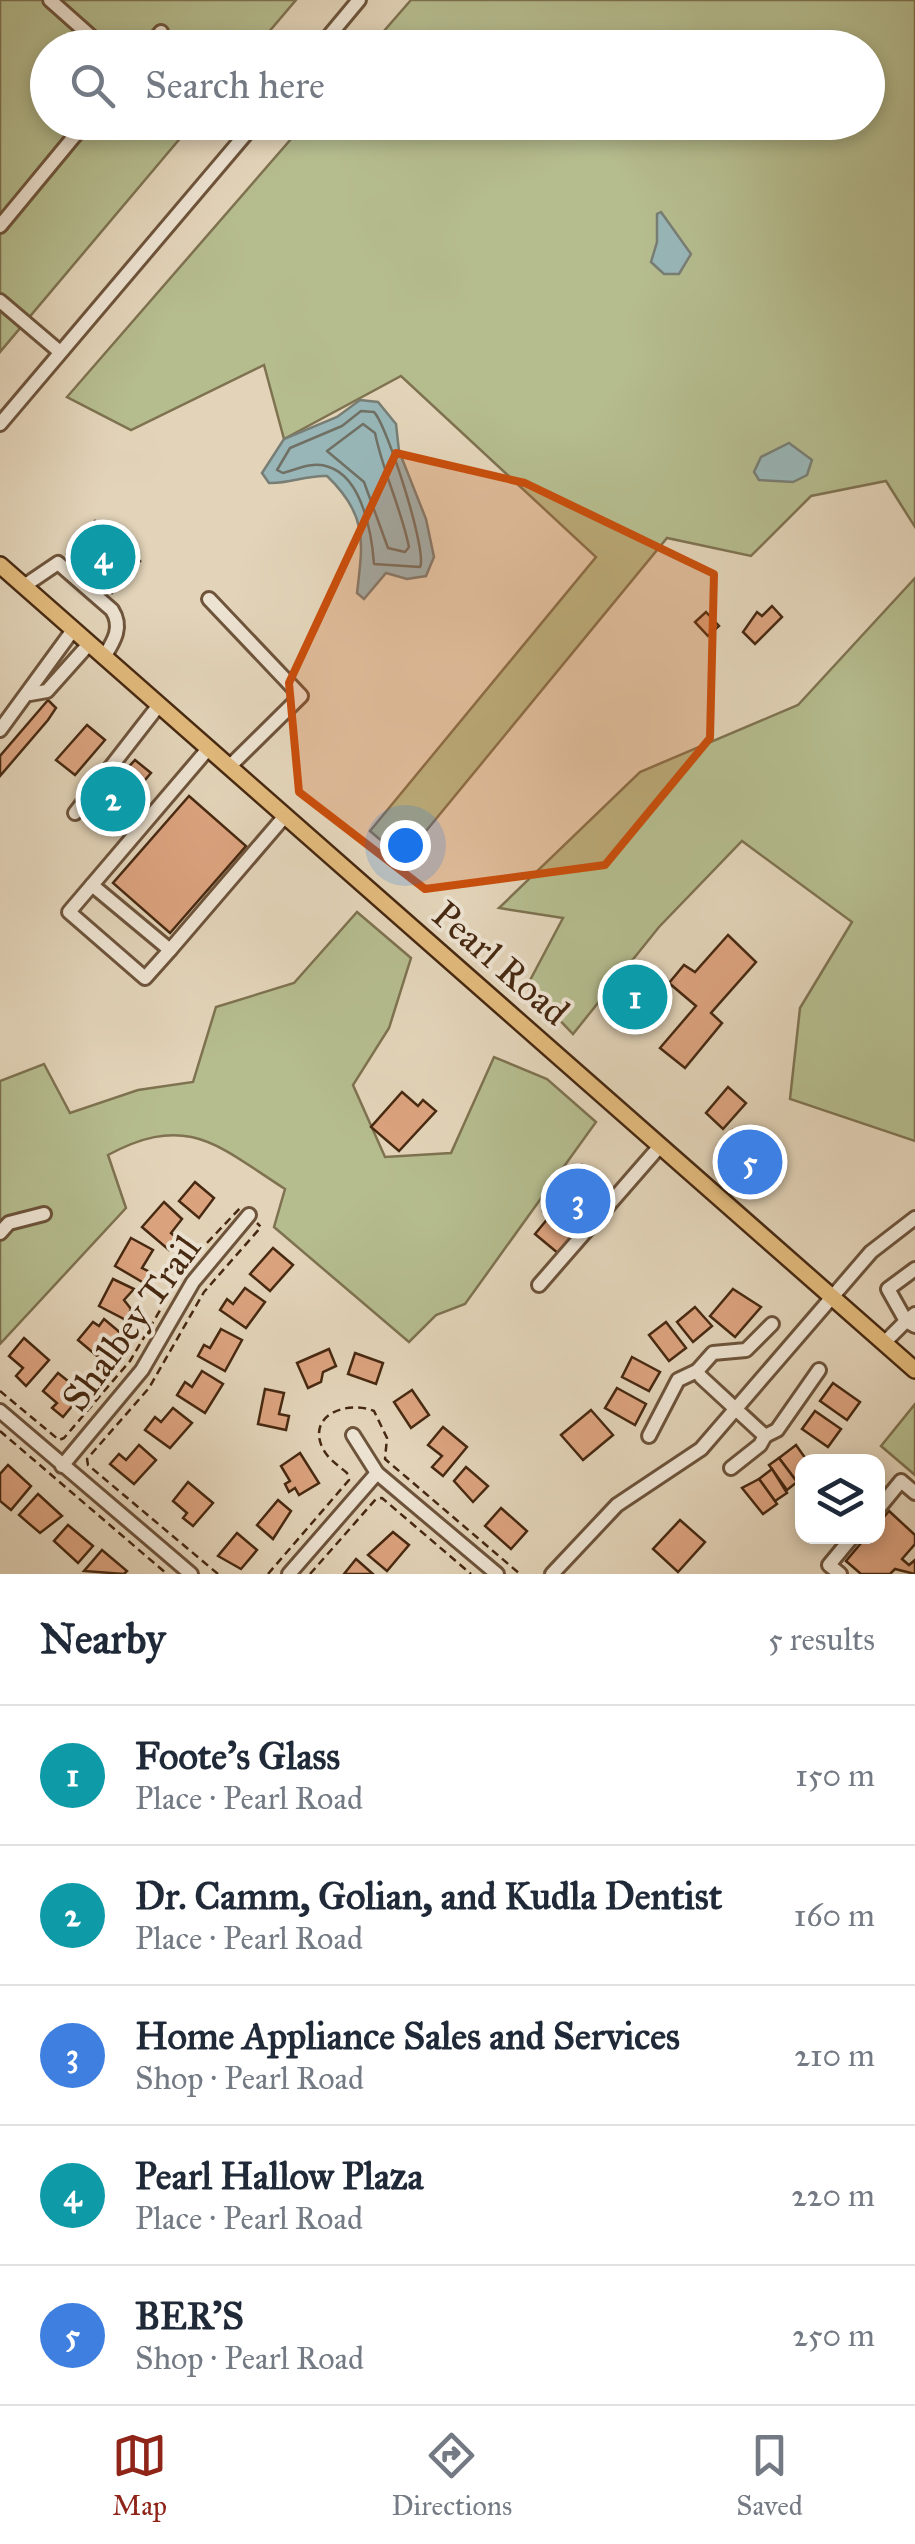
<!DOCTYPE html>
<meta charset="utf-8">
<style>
body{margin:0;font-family:"IM FELL Great Primer",serif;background:#f2f2f3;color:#1f2937}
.controls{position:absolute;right:30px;bottom:30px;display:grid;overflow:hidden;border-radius:20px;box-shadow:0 5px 15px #0003}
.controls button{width:90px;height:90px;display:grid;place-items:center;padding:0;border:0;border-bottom:2px solid #e0e1e3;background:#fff;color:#1f2937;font:50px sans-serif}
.you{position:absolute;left:405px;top:845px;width:35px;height:35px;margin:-25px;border:8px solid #fff;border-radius:50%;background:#1a73e8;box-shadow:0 0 0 15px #1a73e833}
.badge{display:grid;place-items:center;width:65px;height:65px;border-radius:50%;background:#8f2418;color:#fff;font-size:32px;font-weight:700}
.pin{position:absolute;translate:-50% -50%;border:5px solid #fff;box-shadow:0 2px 10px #0006}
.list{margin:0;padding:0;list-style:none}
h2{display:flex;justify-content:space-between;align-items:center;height:130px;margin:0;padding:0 40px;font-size:42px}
h2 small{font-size:32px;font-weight:400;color:#747a83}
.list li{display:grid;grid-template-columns:65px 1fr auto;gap:30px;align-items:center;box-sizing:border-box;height:140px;padding:0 40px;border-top:2px solid #e0e1e3}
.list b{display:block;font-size:38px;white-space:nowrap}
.list p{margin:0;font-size:32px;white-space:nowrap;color:#747a83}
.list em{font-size:32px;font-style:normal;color:#747a83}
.icon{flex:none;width:55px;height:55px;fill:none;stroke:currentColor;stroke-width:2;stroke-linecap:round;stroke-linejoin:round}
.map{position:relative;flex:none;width:915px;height:1574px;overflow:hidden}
.search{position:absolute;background:#fff;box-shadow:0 5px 15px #0003;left:30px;right:30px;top:30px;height:110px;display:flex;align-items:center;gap:25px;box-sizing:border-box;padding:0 35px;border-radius:55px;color:#747a83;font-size:38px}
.sheet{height:830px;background:#fff}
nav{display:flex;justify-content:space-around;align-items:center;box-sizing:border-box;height:140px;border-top:2px solid #e0e1e3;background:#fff;font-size:28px;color:#747a83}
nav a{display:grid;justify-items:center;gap:5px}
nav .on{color:#8f2418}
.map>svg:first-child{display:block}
</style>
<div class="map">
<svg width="915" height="1574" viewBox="0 0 915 1574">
<rect width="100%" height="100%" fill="#e3d4b9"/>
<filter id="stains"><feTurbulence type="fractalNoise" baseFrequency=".002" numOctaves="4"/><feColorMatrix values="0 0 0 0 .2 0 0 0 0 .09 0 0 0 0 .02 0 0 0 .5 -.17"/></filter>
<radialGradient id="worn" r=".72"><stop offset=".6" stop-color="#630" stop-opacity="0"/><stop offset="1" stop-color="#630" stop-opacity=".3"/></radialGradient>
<!-- green -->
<g fill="#b5bc8e" stroke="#7e7250" stroke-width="2.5">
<polygon points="0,0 296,0 256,47 48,48 48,122 193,123 0,352"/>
<polygon points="411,0 915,0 915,527 886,481 811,496 751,556 667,538 403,859 370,831 596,557 401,376 284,439 264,365 131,430 67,397 305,123 868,122 868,48 370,47"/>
<polygon points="915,578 915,1141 790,1099 800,1008 852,922 742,841 659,927 573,1034 527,986 563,918 499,908 640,772 798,705"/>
<path d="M357,912l54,46 -22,70 -36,57 32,72 66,-4 43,-96 53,22 49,43 -131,182 -29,11 -27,27 -135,-115 11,-38c-67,-43 -97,-77 -177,-34l18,53 -126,136v-263l44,-17 26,49 68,-23 55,-8 23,-75 78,-24z"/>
<polygon points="915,1404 915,1475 881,1446"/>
</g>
<!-- water -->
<g fill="#98b6b8" stroke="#787e75" stroke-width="2.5">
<polygon points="661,212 691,254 679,274 664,274 651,262 657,242 657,214"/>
<path d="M360,400l18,2 18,22 3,27 27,68 8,38 -8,19 -19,3 -21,-6 -22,26 -7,-6c6,-51 11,-78 -30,-117 -21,-1 -38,8 -58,7l-7,-10 22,-34 53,-22z"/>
<polygon points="789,443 812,460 807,475 793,482 759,480 754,472 761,457"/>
</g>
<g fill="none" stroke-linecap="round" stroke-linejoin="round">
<!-- shore -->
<g stroke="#707064" stroke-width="2.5">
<path d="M361,411l13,1c13,13 54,141 46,155l-46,-3c-2,-28 -11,-86 -45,-97 -16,-6 -31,2 -46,6l-6,-3 13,-22 52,-22z"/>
<path d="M363,424l12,9c8,39 26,75 34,114l-4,5 -17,-4 -24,-66 -37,-31z"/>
</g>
</g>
<!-- building -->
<g fill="#dca37f" stroke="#472911" stroke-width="2.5">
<polygon points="95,521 140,561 112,593 67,554"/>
<polygon points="772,606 782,617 755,644 743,632 757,612 762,616"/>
<polygon points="706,612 719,626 708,636 695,622"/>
<polygon points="48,700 56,708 48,720 0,776 0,756"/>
<polygon points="87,725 105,740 75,775 56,760"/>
<polygon points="135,760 151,773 108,823 89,809"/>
<polygon points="189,796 246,846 170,933 113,883"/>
<polygon points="728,935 756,962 711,1013 722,1023 685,1068 660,1048 696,1006 669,983 684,965 695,972"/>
<polygon points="640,971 659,987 629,1023 610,1007"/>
<polygon points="728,1087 746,1103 723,1129 706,1113"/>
<polygon points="402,1092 418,1106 423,1100 436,1111 399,1151 371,1127"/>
<polygon points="733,1130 775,1167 759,1184 718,1148"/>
<polygon points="582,1165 613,1191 559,1254 535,1234 549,1217 543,1211"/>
<polygon points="195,1182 214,1198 199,1218 179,1201"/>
<polygon points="164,1202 182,1219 171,1233 178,1239 169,1250 142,1227"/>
<polygon points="131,1238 153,1250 142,1268 150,1272 144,1283 115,1266"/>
<polygon points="273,1248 293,1265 270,1291 250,1274"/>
<polygon points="113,1279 134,1289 124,1300 131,1309 126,1320 99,1306"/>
<polygon points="245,1288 265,1302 246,1328 220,1310 227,1299 233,1304"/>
<polygon points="733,1289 761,1307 735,1337 710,1316"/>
<polygon points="695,1307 712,1326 693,1342 677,1322"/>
<polygon points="104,1319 123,1335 116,1343 106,1339 105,1345 112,1351 103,1361 78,1340 93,1322 99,1326"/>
<polygon points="666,1322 686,1348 669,1361 649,1335"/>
<polygon points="221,1329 242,1340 225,1371 198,1356 204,1345 210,1348"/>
<polygon points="24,1338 49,1360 26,1386 16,1376 23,1368 9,1356"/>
<polygon points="329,1349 336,1366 323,1372 321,1382 308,1388 297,1363"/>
<polygon points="355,1353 383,1363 376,1384 348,1374"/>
<polygon points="632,1357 660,1372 649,1391 622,1377"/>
<polygon points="202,1371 223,1384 205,1413 177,1395 185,1382 192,1387"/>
<polygon points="58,1373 83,1393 63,1417 52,1408 57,1403 43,1391"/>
<polygon points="833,1383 860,1402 847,1420 820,1401"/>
<polygon points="617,1388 646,1404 635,1425 605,1408"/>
<polygon points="265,1389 284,1393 279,1414 289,1416 286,1430 258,1424"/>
<polygon points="412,1390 429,1415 411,1428 394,1402"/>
<polygon points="173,1408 192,1423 170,1448 145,1430 155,1417 161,1422"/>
<polygon points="591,1410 613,1435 583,1460 561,1435"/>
<polygon points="815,1411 841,1429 828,1447 802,1429"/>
<polygon points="443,1427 467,1447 443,1476 432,1467 442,1456 428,1445"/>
<polygon points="139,1445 156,1460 134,1484 110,1464 119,1454 126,1460"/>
<polygon points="796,1445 808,1462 802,1462 802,1478 797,1482 779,1458"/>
<polygon points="300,1453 319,1483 299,1495 295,1488 289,1492 285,1484 290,1481 281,1466"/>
<polygon points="779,1458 797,1482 787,1490 769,1465"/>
<polygon points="8,1465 31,1486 11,1510 0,1501 0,1474"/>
<polygon points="466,1467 488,1486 473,1502 454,1481"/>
<polygon points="772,1469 787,1493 775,1501 759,1479"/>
<polygon points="759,1479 777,1504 763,1514 742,1488"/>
<polygon points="188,1482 213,1503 193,1526 183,1518 187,1513 173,1501"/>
<polygon points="38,1494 62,1516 40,1533 19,1515"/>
<polygon points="278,1500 291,1511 273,1539 257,1525"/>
<polygon points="501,1508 527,1531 511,1549 485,1526"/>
<polygon points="889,1511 915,1535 915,1544 902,1559 909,1565 915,1560 915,1574 895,1569 890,1574 861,1574 846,1561 867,1536 878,1536 878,1524"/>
<polygon points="680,1520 705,1542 678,1572 653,1549"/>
<polygon points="68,1525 93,1546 78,1563 54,1541"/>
<polygon points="393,1532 409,1545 387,1571 368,1555"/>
<polygon points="237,1533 257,1550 241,1569 218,1556"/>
<polygon points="102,1550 127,1571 124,1574 84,1571"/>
<polygon points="356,1559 373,1574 344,1574"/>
</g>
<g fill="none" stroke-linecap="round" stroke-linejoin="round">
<!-- minor casing -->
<g stroke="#6e543b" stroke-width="18">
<g id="minor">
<polyline points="50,0 104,48"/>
<polyline points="148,48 161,32"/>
<polyline points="319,48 359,0"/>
<polyline points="0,226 86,122"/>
<polyline points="0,301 60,352"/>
<polyline points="0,424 256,122"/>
<path d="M24,586l34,-23 54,47c11,17 2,31 -8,47"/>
<polyline points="209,599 301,696 229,767"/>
<polyline points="30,694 47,691 89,644"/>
<polyline points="0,730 73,630"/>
<polyline points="208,749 92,885 170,950 285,816"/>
<polyline points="75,813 159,705"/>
<polyline points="92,885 69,912 145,978 170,950"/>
<polyline points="0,1233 9,1223 44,1214"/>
<polyline points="915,1269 888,1289 906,1321 915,1314"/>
<polyline points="539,1285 660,1146"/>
<polyline points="772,1324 746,1350 713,1353 697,1371 701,1377 765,1436 777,1430 819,1370"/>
<polyline points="884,1343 906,1321 915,1326"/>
<polyline points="0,1411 191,1574"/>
<polyline points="353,1435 377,1473 497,1574"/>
<polyline points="649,1436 678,1380 697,1371"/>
<polyline points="62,1466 142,1370 193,1282 249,1215"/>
<polyline points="731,1468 760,1445 765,1436"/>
<polyline points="878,1509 901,1481 915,1493"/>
<polyline points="289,1574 377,1473"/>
<polyline points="552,1574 617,1505 701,1449 871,1252 915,1218"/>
<polyline points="840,1574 829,1565 853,1536"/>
</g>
</g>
<!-- major casing -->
<g stroke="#472911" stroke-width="20">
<polyline id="major" points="0,565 915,1370"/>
</g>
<!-- path -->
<g stroke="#472911" stroke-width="2.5" stroke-dasharray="8 5" stroke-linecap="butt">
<polyline points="0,1391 59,1440 64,1438 130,1361 188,1263 241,1207"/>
<polyline points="0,1431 167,1574"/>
<polyline points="218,1574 88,1465 87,1459 149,1388 204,1292 261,1227 257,1223"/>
<path d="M268,1574l81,-94 -2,-7c-9,-8 -18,-13 -24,-24 -17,-34 24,-49 51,-38l13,27 -2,21 135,115"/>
<polyline points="310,1574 376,1499 382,1498 471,1574"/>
</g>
<!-- minor -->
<use href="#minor" stroke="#ede3d2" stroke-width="12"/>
<!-- major -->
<use href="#major" stroke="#e2ba7c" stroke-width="15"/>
</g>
<!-- marked area -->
<path fill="#c84f0d" fill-opacity="0.2" stroke="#c84f0d" stroke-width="8" stroke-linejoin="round" d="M396,453l129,30 189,91 -4,164 -105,127 -180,24 -126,-97 -10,-109z"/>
<g text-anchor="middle" stroke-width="8" stroke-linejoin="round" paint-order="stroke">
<!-- street labels -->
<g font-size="38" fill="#472911" stroke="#ede3d2">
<text transform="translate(501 963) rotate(41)" y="13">Pearl Road</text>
<text transform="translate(131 1323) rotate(-54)" y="13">Shalbey Trail</text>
</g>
</g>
<rect width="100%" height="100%" filter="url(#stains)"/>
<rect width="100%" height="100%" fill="url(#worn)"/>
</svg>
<div class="controls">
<button><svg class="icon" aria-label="layers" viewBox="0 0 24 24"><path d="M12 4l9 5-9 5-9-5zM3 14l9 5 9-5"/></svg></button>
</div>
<div class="you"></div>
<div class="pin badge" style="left:635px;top:997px;background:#0f9aa8">1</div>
<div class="pin badge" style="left:113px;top:799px;background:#0f9aa8">2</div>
<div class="pin badge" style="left:578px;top:1201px;background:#3f7fe0">3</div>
<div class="pin badge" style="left:103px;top:557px;background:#0f9aa8">4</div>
<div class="pin badge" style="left:750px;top:1162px;background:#3f7fe0">5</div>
<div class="search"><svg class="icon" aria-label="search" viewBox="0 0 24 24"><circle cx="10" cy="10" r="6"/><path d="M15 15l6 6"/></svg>Search here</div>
</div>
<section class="sheet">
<h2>Nearby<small>5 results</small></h2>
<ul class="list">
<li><span class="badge" style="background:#0f9aa8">1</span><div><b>Foote's Glass</b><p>Place · Pearl Road</p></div><em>150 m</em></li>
<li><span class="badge" style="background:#0f9aa8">2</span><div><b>Dr. Camm, Golian, and Kudla Dentist</b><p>Place · Pearl Road</p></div><em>160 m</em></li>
<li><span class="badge" style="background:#3f7fe0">3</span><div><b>Home Appliance Sales and Services</b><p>Shop · Pearl Road</p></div><em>210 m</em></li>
<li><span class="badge" style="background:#0f9aa8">4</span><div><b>Pearl Hallow Plaza</b><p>Place · Pearl Road</p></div><em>220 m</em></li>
<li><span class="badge" style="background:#3f7fe0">5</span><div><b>BER'S</b><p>Shop · Pearl Road</p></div><em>250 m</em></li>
</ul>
</section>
<nav>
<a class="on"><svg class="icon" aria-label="map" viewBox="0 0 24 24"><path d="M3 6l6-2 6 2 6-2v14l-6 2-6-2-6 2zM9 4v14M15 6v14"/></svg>Map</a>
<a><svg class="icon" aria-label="directions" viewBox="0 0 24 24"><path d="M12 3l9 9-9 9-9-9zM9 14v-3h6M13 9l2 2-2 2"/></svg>Directions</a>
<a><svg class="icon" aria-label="saved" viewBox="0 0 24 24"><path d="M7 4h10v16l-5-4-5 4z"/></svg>Saved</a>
</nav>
